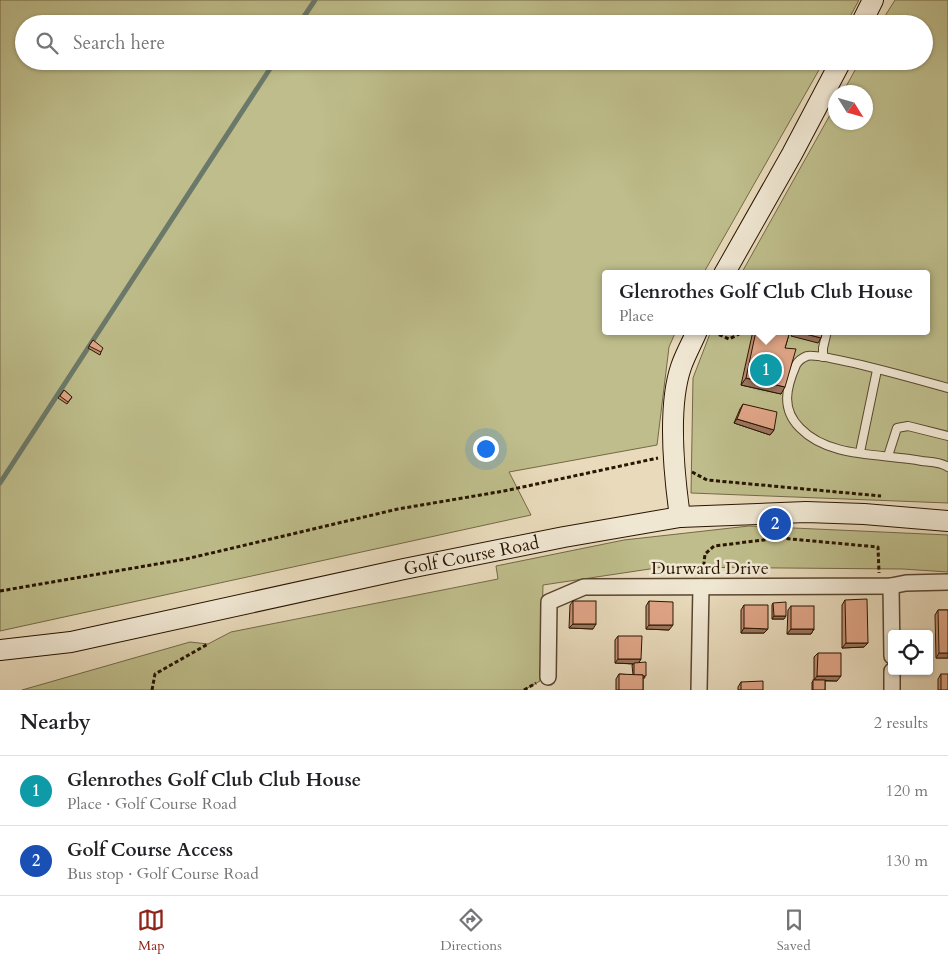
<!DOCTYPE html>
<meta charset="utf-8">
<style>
body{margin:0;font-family:Cardo,serif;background:#f6f6f6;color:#202124}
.controls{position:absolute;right:15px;bottom:15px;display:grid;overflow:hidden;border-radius:5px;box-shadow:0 1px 4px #0004}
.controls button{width:45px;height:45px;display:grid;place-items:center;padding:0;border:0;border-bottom:1px solid #e0e0e0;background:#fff;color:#202124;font:25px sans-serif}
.compass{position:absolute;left:828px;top:85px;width:45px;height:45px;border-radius:50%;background:#fff;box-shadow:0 1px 4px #0004;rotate:127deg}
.you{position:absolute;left:485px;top:448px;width:18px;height:18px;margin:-12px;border:4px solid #fff;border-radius:50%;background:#1a73e8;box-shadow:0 0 0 8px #1a73e833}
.badge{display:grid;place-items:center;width:32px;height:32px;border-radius:50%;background:#8f2418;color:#fff;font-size:16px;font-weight:700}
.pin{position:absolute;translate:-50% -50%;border:2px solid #fff;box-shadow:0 1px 5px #0006}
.popup{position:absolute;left:602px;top:270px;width:328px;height:65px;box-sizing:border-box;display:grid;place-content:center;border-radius:5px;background:#fff;filter:drop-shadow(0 1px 4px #0005);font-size:16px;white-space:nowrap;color:#757577}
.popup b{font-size:19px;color:#202124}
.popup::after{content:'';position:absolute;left:50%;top:100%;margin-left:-10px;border:10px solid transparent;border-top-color:#fff}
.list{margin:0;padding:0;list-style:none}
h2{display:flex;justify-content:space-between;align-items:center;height:65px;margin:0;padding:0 20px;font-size:21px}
h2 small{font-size:16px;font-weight:400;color:#757577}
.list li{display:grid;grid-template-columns:32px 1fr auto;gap:15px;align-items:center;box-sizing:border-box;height:70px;padding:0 20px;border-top:1px solid #e0e0e0}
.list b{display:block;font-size:19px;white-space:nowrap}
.list p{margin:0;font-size:16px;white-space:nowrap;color:#757577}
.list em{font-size:16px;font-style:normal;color:#757577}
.icon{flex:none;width:28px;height:28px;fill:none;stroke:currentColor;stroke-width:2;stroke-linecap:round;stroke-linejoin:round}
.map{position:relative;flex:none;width:948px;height:690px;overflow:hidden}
.search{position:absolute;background:#fff;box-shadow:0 1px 4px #0004;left:15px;right:15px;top:15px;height:55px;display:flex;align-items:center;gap:12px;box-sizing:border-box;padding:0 18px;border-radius:28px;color:#757577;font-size:19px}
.sheet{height:205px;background:#fff}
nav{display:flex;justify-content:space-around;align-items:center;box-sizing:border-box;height:70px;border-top:1px solid #e0e0e0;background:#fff;font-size:14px;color:#757577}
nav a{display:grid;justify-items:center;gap:2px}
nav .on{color:#8f2418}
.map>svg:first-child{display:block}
</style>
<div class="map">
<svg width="948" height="690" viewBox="0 0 948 690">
<rect width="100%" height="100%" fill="#e8dabb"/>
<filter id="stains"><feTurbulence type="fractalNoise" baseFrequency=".004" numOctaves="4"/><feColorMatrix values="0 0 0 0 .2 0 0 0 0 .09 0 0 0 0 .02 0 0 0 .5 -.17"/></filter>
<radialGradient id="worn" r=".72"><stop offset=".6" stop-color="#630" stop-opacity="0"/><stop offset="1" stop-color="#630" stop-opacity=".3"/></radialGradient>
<!-- green -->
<g fill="#bebd8b" stroke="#746946">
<polygon points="0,0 859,0 846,24 24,24 24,61 824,61 703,274 606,274 606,331 676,331 669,347 657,445 509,472 531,515 0,631"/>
<polygon points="895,0 948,0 948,503 691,493 693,378 711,331 926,331 926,274 741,274 835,106 836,122 866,122 866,92 843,92 860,61 924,61 924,24 880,24"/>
<polygon points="749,526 948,535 948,572 903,569 663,567 543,585 540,681 524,690 22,690 190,642 208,644 231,632 498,579 496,566 624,540"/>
</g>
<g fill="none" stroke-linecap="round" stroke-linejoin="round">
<!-- stream -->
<g stroke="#6b796a" stroke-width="5">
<polyline points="299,24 315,0"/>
<polyline points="0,483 275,61"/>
</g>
<!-- lane casing -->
<g stroke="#59462f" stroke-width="10">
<g id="lane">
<polyline points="823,357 823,348 827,331"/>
<path d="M948,388c-22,-6 -126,-36 -141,-32 -5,2 -9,5 -11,9 -10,23 -15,44 4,63 30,31 82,25 122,33 8,1 19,1 26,6"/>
<polyline points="860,452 877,370"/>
<polyline points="888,456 897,428 908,426 948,436"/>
</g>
</g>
<!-- street casing -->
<g stroke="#59462f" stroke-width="18">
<g id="street">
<polyline points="891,586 892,656"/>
<polyline points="892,671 892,690"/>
<polyline points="548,677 549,602 584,587 891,586 906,583 948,582"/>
<polyline points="699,690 701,587"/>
</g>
</g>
<!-- secondary casing -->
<g stroke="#291500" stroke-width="22">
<g id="secondary">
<polyline points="861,24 873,0"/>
<polyline points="724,274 792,154 841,61"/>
<path d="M680,517c-6,-43 -13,-109 1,-150 4,-12 11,-24 16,-36"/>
<path id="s1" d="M0,650l71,-8 333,-73 160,-32 116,-20 126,-5 58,2 84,7"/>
</g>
</g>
<!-- path -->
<g stroke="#291500" stroke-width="3" stroke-dasharray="4 2.5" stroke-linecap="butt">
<polyline points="713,332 729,339 745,331"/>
<polyline points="692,472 707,480 881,496"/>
<polyline points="780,538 878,547 879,573"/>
<polyline points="703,572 705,554 714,546 780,538 780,530"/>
<polyline points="0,591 186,559 398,509 504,491 658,458"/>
<polyline points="152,690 155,674 208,644"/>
<polyline points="524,690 536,683"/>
</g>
<!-- lane -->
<use href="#lane" stroke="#f0e7d3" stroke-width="8"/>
<!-- street -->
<use href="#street" stroke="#f0e7d3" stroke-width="15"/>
<!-- secondary -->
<use href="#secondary" stroke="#f0e7d3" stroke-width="20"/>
</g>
<!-- wall -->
<g fill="#c18e74" stroke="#291500">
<polygon points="753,331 790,331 785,348 781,394 741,385"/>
<polygon points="93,340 101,352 100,355 88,348"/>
<polygon points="64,390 72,397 67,404 58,398"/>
<polygon points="743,404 774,430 770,435 734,423 740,409"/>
<polygon points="845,600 868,643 864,647 842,648 842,605"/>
<polygon points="573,601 593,629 569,628 570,605"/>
<polygon points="649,601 669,630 646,629 646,606"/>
<polygon points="773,603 784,619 772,619 772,605"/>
<polygon points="744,605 764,633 741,633 741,610"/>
<polygon points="791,606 814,629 811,634 787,634 788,610"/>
<polygon points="938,610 948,610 948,658 936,658 935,615"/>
<polygon points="618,636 641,659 639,662 645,678 643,678 643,690 616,690 616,679 619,674 633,675 632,665 633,664 615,663 615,640"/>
<polygon points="818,653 837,681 825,681 825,690 812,690 812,682 814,680 814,657"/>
<polygon points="941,674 948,690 938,690 938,679"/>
<polygon points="741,682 763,690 738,690 738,687"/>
</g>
<!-- shaded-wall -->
<g fill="#9d745e" stroke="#291500">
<polygon points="794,331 821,338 818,343 791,336"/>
<polygon points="746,378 785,387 781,394 741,385"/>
<polygon points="737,419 774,430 770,435 734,423"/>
<polygon points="774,616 786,616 784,619 772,619"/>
<polygon points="573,624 596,624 593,629 569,628"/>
<polygon points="649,625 673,625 669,630 646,629"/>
<polygon points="744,628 768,629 764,633 741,633"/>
<polygon points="791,629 814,629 811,634 787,634"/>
<polygon points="846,643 868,643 864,647 842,648"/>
<polygon points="939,653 948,653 948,658 936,658"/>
<polygon points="618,659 641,659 638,664 615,663"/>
<polygon points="817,676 841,676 837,681 814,680"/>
</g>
<!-- building -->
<g fill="#e0a587" stroke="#291500">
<polygon points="756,331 790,331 785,348 796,349 785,387 746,378"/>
<polygon points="795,331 823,331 821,338"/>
<polygon points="93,340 103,348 101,352 89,346"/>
<polygon points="64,390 72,397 68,402 60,396"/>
<polygon points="743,404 777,412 774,430 737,419"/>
<polygon points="867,599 868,643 846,643 845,600"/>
<rect x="573" y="601" width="23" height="23"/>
<polygon points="649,601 673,602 673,625 649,625"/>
<polygon points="786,602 786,616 774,616 773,603"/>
<polygon points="744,605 768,605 768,629 744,628"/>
<rect x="791" y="606" width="23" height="23"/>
<polygon points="938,610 948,610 948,653 939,653"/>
<polygon points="618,636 642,636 641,659 618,659"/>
<polygon points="818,653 841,653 841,676 817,676"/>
<polygon points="646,662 646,676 643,676 643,675 634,675 634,663"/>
<polygon points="619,674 643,675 643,690 619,690"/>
<rect x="941" y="674" width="7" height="16"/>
<rect x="813" y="680" width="12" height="10"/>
<polygon points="763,681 763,690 741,690 741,682"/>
</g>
<g text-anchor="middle" stroke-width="5" stroke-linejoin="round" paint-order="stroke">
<!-- street labels -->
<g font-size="18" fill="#291500" stroke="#f0e7d3">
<text dy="6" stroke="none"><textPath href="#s1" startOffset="481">Golf Course Road</textPath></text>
<text x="710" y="574">Durward Drive</text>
</g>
</g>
<rect width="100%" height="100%" filter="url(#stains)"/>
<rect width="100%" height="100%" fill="url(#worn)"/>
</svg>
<div class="controls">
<button><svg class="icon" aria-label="locate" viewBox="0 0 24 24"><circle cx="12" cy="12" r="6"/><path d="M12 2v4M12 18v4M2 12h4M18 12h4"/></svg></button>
</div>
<svg class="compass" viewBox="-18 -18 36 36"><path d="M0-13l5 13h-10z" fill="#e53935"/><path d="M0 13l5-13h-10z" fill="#757577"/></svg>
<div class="you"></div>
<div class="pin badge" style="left:766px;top:370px;background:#0f9aa8">1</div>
<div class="popup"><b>Glenrothes Golf Club Club House</b>Place</div>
<div class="pin badge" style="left:775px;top:524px;background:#1a4fb4">2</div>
<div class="search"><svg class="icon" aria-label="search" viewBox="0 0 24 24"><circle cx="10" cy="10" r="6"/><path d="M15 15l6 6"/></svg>Search here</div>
</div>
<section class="sheet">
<h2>Nearby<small>2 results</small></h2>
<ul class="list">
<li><span class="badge" style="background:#0f9aa8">1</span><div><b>Glenrothes Golf Club Club House</b><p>Place · Golf Course Road</p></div><em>120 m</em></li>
<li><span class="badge" style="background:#1a4fb4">2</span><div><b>Golf Course Access</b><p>Bus stop · Golf Course Road</p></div><em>130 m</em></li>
</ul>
</section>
<nav>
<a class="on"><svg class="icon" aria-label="map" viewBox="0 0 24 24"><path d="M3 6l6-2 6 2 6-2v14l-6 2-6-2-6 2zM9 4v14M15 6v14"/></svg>Map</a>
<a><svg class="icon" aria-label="directions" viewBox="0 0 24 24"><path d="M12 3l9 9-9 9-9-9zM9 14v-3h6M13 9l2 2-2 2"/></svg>Directions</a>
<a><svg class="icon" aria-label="saved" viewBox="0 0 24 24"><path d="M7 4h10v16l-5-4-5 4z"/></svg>Saved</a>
</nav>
